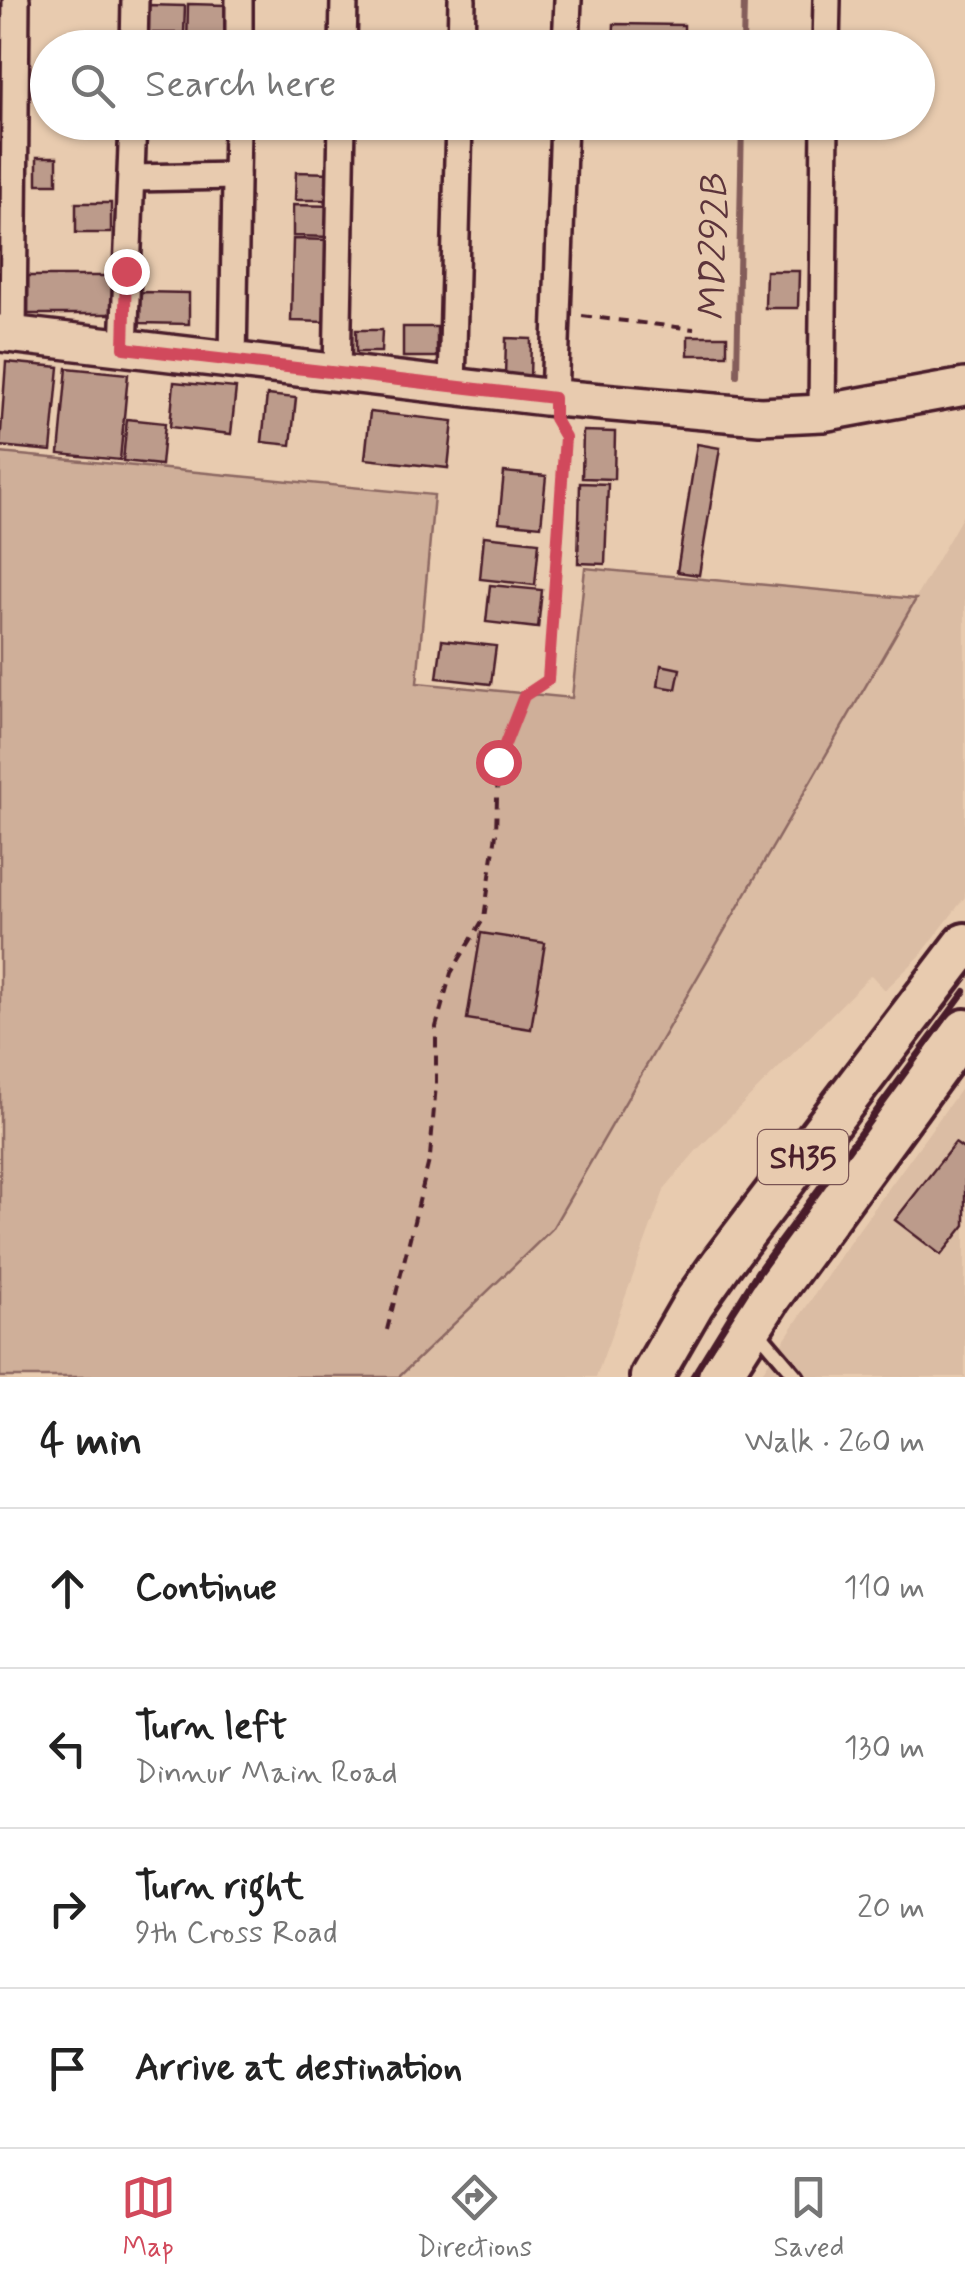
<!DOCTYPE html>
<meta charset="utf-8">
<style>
body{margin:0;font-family:Mynerve,sans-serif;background:#f6f6f6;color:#222}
.stop{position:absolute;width:30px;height:30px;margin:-22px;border:8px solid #d1495b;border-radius:50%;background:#fff}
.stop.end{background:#d1495b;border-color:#fff;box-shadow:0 2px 10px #0008}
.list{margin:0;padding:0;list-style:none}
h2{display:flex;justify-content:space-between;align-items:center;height:130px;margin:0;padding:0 40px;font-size:42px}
h2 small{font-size:32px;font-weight:400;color:#767676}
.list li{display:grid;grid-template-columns:65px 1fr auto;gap:30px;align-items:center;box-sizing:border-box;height:160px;padding:0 40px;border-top:2px solid #e0e0e0}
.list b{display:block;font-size:38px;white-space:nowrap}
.list p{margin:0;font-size:32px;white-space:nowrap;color:#767676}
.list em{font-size:32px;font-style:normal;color:#767676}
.icon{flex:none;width:55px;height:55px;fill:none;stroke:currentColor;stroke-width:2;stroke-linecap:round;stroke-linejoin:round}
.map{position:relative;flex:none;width:965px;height:1377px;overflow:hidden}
.search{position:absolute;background:#fff;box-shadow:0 2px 8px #0004;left:30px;right:30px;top:30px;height:110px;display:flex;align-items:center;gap:25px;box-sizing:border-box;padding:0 35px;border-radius:55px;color:#767676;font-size:38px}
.sheet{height:770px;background:#fff}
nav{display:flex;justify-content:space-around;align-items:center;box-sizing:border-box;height:140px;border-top:2px solid #e0e0e0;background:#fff;font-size:28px;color:#767676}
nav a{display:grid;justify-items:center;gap:5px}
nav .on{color:#d1495b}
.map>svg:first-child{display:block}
</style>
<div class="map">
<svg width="965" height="1377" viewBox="0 0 965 1377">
<rect width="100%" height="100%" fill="#e8cbaf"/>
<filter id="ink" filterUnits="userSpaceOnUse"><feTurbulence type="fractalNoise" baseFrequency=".01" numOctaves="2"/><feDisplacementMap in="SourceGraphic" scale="20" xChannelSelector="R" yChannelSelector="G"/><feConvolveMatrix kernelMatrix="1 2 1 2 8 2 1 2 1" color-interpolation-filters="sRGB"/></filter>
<g filter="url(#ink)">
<!-- built -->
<g fill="#dbbda4">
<polygon points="965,512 965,897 920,956 885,990 871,975 696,1151 665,1188 596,1377 399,1377 552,1229"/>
<polygon points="965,1083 965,1377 759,1377 852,1239"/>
</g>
<!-- green -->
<polygon fill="#cfaf99" stroke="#8c6762" stroke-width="2.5" points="0,453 434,495 417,683 572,698 585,568 916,599 552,1229 399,1377 0,1377"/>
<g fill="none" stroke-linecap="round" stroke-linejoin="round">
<!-- stream -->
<g stroke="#845d5a" stroke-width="6">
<polyline points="743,48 744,0"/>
<polyline points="737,375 742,122"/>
</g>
</g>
<!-- building -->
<g fill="#bc9b8b" stroke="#4a1f2b" stroke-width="2.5">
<polygon points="188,4 226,5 225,48 187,48"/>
<polygon points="146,5 185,6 184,33 146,33"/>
<polygon points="614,24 684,25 684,48 613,48"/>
<polygon points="145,36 185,37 185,48 144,48"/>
<rect x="37" y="157" width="20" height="27"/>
<polygon points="296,172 332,173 331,200 295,200"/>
<rect x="76" y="203" width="35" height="30"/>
<polygon points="293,205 333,206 333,237 293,236"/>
<polygon points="293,239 330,240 328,322 291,321"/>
<polygon points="766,271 799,271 798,308 765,308"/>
<rect x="28" y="276" width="84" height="38"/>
<polygon points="140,292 189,293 189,324 140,323"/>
<rect x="403" y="327" width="34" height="30"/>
<polygon points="356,330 382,330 381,352 356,352"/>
<rect x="688" y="336" width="39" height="19"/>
<polygon points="506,338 531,339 530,379 505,378"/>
<polygon points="6,362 59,367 51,451 0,446"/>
<polygon points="67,368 128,374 120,460 59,454"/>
<polygon points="174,382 236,388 231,434 170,427"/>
<polygon points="267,395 296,398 291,445 262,442"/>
<polygon points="370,412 453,421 448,468 365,459"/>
<polygon points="127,419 165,423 161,465 123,461"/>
<polygon points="583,431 615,432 614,479 582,478"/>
<polygon points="697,444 720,448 699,575 677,572"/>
<polygon points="504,472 546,476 541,526 499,522"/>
<polygon points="580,483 608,484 605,564 578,563"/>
<polygon points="484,536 539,542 535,585 480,579"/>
<polygon points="490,585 542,590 538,628 486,622"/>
<polygon points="442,640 496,646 491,684 437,678"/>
<polygon points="661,665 680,669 676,689 658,686"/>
<polygon points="481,933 545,943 531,1029 467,1019"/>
<polygon points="955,1143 965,1150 965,1225 941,1255 895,1220"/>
</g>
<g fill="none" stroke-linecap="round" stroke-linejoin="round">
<!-- lane casing -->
<g stroke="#4a1f2b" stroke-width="20">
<polyline id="lane" points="757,1330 797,1377"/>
</g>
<!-- street casing -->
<g stroke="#4a1f2b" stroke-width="32">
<g id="street">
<polyline points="134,48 135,0"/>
<polyline points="239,48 239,0"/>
<polyline points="343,48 344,0"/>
<polyline points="461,48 462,0"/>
<polyline points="566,48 568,0"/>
<polyline points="826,48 827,0"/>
<polyline points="132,178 236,176"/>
<polyline points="13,335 16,0"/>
<polyline points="124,348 133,122"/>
<polyline points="233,361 237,122"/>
<polyline points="337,373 342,122"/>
<polyline points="452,386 459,122"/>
<polyline points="554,398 564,122"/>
<polyline points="822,413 825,122"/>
</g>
</g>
<!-- secondary casing -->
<g stroke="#4a1f2b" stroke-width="42">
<polyline id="secondary" points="0,333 545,397 760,416 822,413 965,387"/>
</g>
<!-- primary casing -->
<g stroke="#4a1f2b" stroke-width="48">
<g id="primary">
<polyline points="651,1377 693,1304 722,1263 965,944"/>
<polyline points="719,1377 770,1297 965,1030"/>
</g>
</g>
<!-- path -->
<g stroke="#4a1f2b" stroke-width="4" stroke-dasharray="10 8" stroke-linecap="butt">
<polyline points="582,316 694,329"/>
<polyline points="387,1330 430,1157 436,1084 436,1027 451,973 484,918 496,834 498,762 524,695 548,680 565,437 559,427"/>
</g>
<!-- lane -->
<use href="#lane" stroke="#e8cbaf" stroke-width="12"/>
<!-- street -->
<use href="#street" stroke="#e8cbaf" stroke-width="25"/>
<!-- secondary -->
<use href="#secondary" stroke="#e8cbaf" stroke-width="35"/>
<!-- primary -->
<use href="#primary" stroke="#e8cbaf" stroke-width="40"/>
<!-- rail -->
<polyline stroke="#4a1f2b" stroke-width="6" points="692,1377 757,1272 965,991"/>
</g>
</g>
<g fill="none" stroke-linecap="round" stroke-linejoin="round" filter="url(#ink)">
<!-- route -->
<polyline stroke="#d1495b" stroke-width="12" points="126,271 124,348 554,398 554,418 565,437 548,680 524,696 498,762"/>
</g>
<g text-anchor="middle" stroke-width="9" stroke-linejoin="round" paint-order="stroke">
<!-- shield labels -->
<rect fill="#e8cbaf" stroke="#795353" stroke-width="2.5" x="758" y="1130" width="90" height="54" rx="8"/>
<g font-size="32" font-weight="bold" fill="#4a1f2b">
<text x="803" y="1168">SH35</text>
</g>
<!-- water labels -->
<g font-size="38" font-style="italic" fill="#5d343b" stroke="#e8cbaf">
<text transform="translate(712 248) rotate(-89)" y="13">MD292B</text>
</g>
</g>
</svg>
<div class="stop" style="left:498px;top:762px"></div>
<div class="stop end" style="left:126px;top:271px"></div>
<div class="search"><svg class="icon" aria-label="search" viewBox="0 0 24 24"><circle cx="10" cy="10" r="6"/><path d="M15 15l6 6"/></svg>Search here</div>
</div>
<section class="sheet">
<h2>4 min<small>Walk · 260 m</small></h2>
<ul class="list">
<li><svg class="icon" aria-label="ahead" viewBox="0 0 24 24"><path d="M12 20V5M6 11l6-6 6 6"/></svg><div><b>Continue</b></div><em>110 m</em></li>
<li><svg class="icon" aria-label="left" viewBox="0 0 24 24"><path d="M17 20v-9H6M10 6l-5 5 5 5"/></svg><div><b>Turn left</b><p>Dinnur Main Road</p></div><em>130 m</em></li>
<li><svg class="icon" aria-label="right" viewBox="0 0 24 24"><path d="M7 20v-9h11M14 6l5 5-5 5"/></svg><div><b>Turn right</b><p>9th Cross Road</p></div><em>20 m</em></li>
<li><svg class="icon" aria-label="arrive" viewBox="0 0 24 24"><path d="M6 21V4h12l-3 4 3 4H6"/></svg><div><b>Arrive at destination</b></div></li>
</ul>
</section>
<nav>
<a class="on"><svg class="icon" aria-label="map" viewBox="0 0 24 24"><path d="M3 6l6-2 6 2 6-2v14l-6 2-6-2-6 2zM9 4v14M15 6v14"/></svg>Map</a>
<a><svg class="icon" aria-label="directions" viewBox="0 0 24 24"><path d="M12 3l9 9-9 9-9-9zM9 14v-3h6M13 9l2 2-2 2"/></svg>Directions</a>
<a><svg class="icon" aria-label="saved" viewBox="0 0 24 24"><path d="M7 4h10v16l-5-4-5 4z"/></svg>Saved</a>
</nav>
